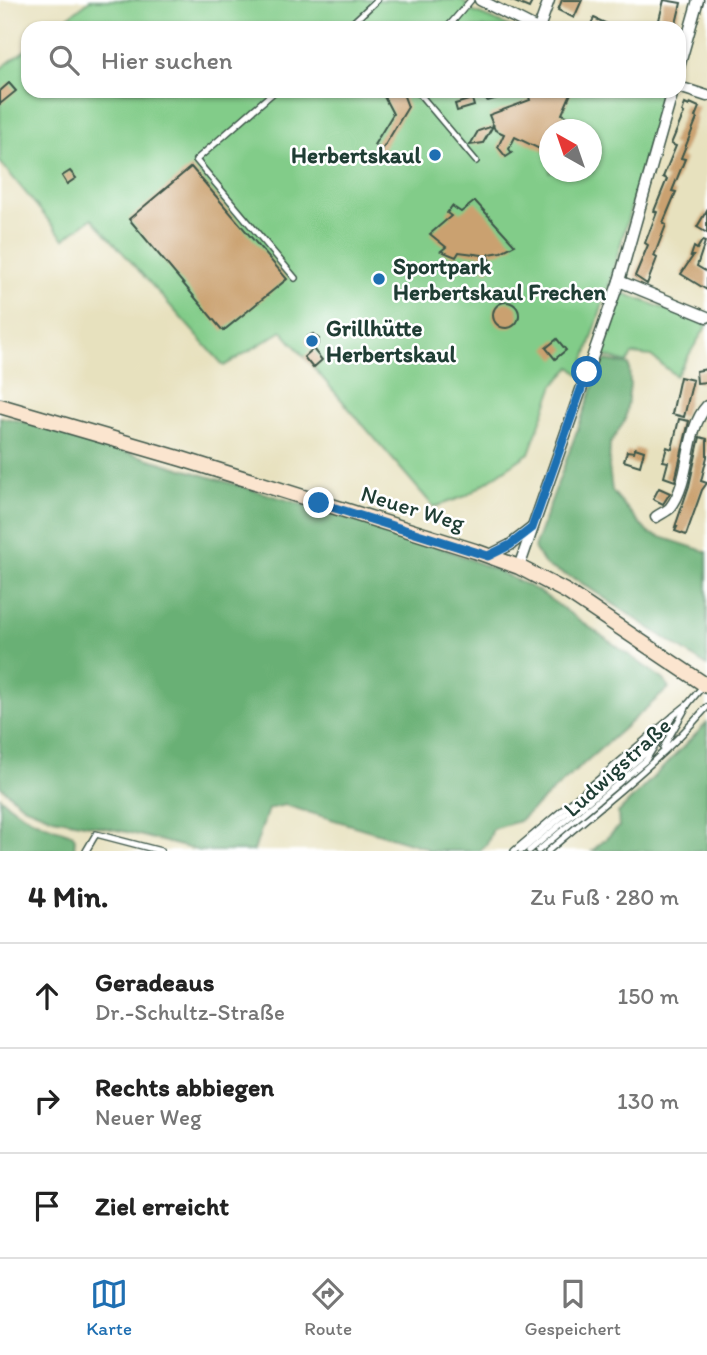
<!DOCTYPE html>
<html lang="de">
<meta charset="utf-8">
<style>
body{margin:0;font-family:Itim,sans-serif;background:#f6f6f6;color:#222}
.compass{position:absolute;left:539px;top:119px;width:63px;height:63px;border-radius:50%;background:#fff;box-shadow:0 2px 5px #0004;rotate:320deg}
.stop{position:absolute;width:21px;height:21px;margin:-16px;border:5px solid #1f6fb2;border-radius:50%;background:#fff}
.stop.end{background:#1f6fb2;border-color:#fff;box-shadow:0 2px 7px #0008}
.list{margin:0;padding:0;list-style:none}
h2{display:flex;justify-content:space-between;align-items:center;height:91px;margin:0;padding:0 28px;font-size:30px}
h2 small{font-size:23px;font-weight:400;color:#767676}
.list li{display:grid;grid-template-columns:46px 1fr auto;gap:21px;align-items:center;box-sizing:border-box;height:105px;padding:0 28px;border-top:2px solid #e0e0e0}
.list b{display:block;font-size:26px;white-space:nowrap}
.list p{margin:0;font-size:23px;white-space:nowrap;color:#767676}
.list em{font-size:23px;font-style:normal;color:#767676}
.icon{flex:none;width:38px;height:38px;fill:none;stroke:currentColor;stroke-width:2;stroke-linecap:round;stroke-linejoin:round}
.map{position:relative;flex:none;width:707px;height:851px;overflow:hidden}
.search{position:absolute;background:#fff;box-shadow:0 2px 5px #0004;left:21px;right:21px;top:21px;height:77px;display:flex;align-items:center;gap:18px;box-sizing:border-box;padding:0 24px;border-radius:21px;color:#767676;font-size:26px}
.sheet{height:406px;background:#fff}
nav{display:flex;justify-content:space-around;align-items:center;box-sizing:border-box;height:98px;border-top:2px solid #e0e0e0;background:#fff;font-size:19px;color:#767676}
nav a{display:grid;justify-items:center;gap:4px}
nav .on{color:#1f6fb2}
.map>svg:first-child{display:block}
</style>
<div class="map">
<svg width="707" height="851" viewBox="0 0 707 851">
<rect width="100%" height="100%" fill="#fff"/>
<filter id="ink" filterUnits="userSpaceOnUse"><feTurbulence type="fractalNoise" baseFrequency=".0143" numOctaves="2"/><feDisplacementMap in="SourceGraphic" scale="14" xChannelSelector="R" yChannelSelector="G"/><feConvolveMatrix kernelMatrix="1 2 1 2 8 2 1 2 1" color-interpolation-filters="sRGB"/></filter>
<filter id="wash" filterUnits="userSpaceOnUse"><feTurbulence type="fractalNoise" baseFrequency=".00686" numOctaves="4" result="noise"/><feDisplacementMap in="SourceGraphic" scale="28" xChannelSelector="R" yChannelSelector="G"/><feGaussianBlur stdDeviation="1.57" result="paint"/><feColorMatrix in="noise" values="0 0 0 0 0 0 0 0 0 0 0 0 0 0 0 0 0 1.4 0 .05"/><feComposite in="paint" operator="in"/></filter>
<g filter="url(#wash)">
<rect width="100%" height="100%" fill="#e7e1be"/>
<!-- green -->
<g fill="#82cc89" stroke="#50845e" stroke-width="2" fill-rule="evenodd">
<polygon points="90,0 461,0 466,3 469,10 513,28 54,28"/>
<path d="M28,48v43h634l1,4 -54,190 -29,90 -9,-8 -17,18 -25,68 -63,43 -32,11 -152,-176 -58,35 -132,-148 -28,21 -64,-77v-93zM550,130h42v42h-42z"/>
<polygon points="623,293 707,325 676,376 651,356 632,354 627,363 602,355"/>
</g>
<!-- forest -->
<g fill="#69b075" stroke="#447654" stroke-width="2">
<polygon points="606,360 629,365 630,385 625,420 610,444 609,467 612,491 648,533 707,552 707,666 577,580 546,566 534,548 601,365"/>
<polygon points="0,417 25,422 341,516 445,549 498,571 537,590 664,680 669,688 519,821 493,829 487,844 480,851 427,851 427,848 285,805 268,809 254,851 200,851 127,832 53,818 23,806 0,786"/>
<polygon points="707,723 707,851 592,851 619,827 618,813"/>
<path d="M0,797c20,20 46,29 72,37l3,4 -1,13h-74z"/>
</g>
<g id="blocks">
<!-- building -->
<g fill="#caa170">
<polygon points="510,0 533,0 529,8"/>
<polygon points="562,0 582,0 574,18 558,10"/>
<polygon points="664,0 681,3 675,28 661,28 663,22 659,20"/>
<polygon points="594,18 616,28 589,28"/>
<polygon points="9,83 16,91 0,104 0,91"/>
<polygon points="381,91 402,91 408,107 382,150 374,145 393,114"/>
<polygon points="485,91 514,91 515,93 488,101 482,98"/>
<polygon points="527,91 572,91 562,114 597,130 550,130 550,154 515,137 509,149 512,153 506,157 498,147 504,134 495,130 489,115 530,100"/>
<polygon points="472,99 474,106 457,111 455,104"/>
<polygon points="690,103 699,107 695,117 697,118 681,158 685,159 672,191 676,192 663,223 666,225 654,256 657,258 647,284 635,276 648,245 645,243 657,212 654,211 667,179 663,177 676,146 671,144 684,113 682,112 685,104 689,106"/>
<polygon points="493,126 483,143 470,145 478,131"/>
<polygon points="191,167 287,279 223,331 129,219"/>
<polygon points="70,171 76,178 67,184 62,176"/>
<polygon points="475,201 515,245 501,252 489,254 490,270 484,270 482,255 459,252 456,257 441,251 446,247 430,234 451,216 447,213 452,206 461,212"/>
<polygon points="707,210 707,233 697,227"/>
<polygon points="702,241 705,242 697,266 707,272 707,290 681,274 693,256 691,256 694,247 697,249"/>
<circle cx="506" cy="315" r="13"/>
<polygon points="313,334 319,339 317,346 311,348 305,343 307,337"/>
<polygon points="557,339 566,350 555,359 546,348"/>
<polygon points="313,349 322,360 313,368 304,357"/>
<polygon points="707,369 707,382 697,383 696,371"/>
<polygon points="680,377 693,380 684,417 672,414"/>
<polygon points="679,419 689,421 675,481 664,477 668,462 663,461 667,447 672,449"/>
<polygon points="700,437 707,439 707,457 701,481 707,483 702,490 686,535 675,531 677,527 675,527 689,486"/>
<polygon points="635,448 644,451 640,466 624,461 627,451 634,452"/>
<polygon points="659,488 670,493 663,504 653,499"/>
</g>
</g>
</g>
<g filter="url(#ink)">
<use href="#blocks" fill-opacity="0" stroke="#3d5649" stroke-width="2"/>
<g fill="none" stroke-linecap="round" stroke-linejoin="round">
<!-- service casing -->
<g stroke="#3d5649" stroke-width="8">
<g id="service">
<polyline points="347,28 377,0"/>
<polyline points="447,28 471,0"/>
<polyline points="275,91 196,160 295,278"/>
<polyline points="417,91 476,161"/>
<polyline points="663,748 688,704 703,686"/>
<polyline points="86,851 96,834 161,851"/>
<polyline points="514,851 671,718"/>
<polyline points="521,851 661,734"/>
<polyline points="529,851 652,748"/>
<polyline points="538,851 646,760 673,716 688,704"/>
<path d="M548,851c54,-46 112,-90 159,-144"/>
</g>
</g>
<!-- minor casing -->
<g stroke="#3d5649" stroke-width="13">
<g id="minor">
<polyline points="480,0 535,28"/>
<polyline points="539,28 549,0"/>
<polyline points="679,67 698,0"/>
<polyline points="679,87 707,96"/>
<polyline points="619,281 707,317"/>
<path d="M656,517c4,-3 11,-6 14,-9 22,-28 14,-77 37,-102"/>
<polyline points="488,556 510,545 532,528"/>
<polyline points="519,567 619,281 673,91"/>
</g>
</g>
<!-- secondary casing -->
<g stroke="#3d5649" stroke-width="17">
<polyline id="secondary" points="0,406 182,459 475,551 519,567 567,592 707,686"/>
</g>
<!-- service -->
<use href="#service" stroke="#fff" stroke-width="5"/>
<!-- minor -->
<use href="#minor" stroke="#fff" stroke-width="10"/>
<!-- secondary -->
<use href="#secondary" stroke="#fbe5cf" stroke-width="14"/>
</g>
</g>
<g fill="none" stroke-linecap="round" stroke-linejoin="round" filter="url(#ink)">
<!-- route -->
<polyline stroke="#1f6fb2" stroke-width="9" points="319,503 488,556 510,545 532,528 587,372"/>
</g>
<!-- markers -->
<g fill="#1f6fb2" stroke="#fff" stroke-width="2.5">
<circle cx="435" cy="155" r="7"/>
<circle cx="379" cy="279" r="7"/>
<circle cx="312" cy="341" r="7"/>
</g>
<g text-anchor="middle" stroke-width="5" stroke-linejoin="round" paint-order="stroke">
<!-- poi labels -->
<g font-size="23" font-weight="bold" fill="#1f3d34" stroke="#fff" text-anchor="start">
<text x="421" y="163" text-anchor="end">Herbertskaul</text>
<text x="393" y="274">Sportpark<tspan x="393" dy="26">Herbertskaul Frechen</tspan></text>
<text x="326" y="336">Grillhütte<tspan x="326" dy="26">Herbertskaul</tspan></text>
</g>
<!-- street labels -->
<g font-size="23" fill="#1f3d34" stroke="#fff">
<text transform="translate(413 508) rotate(17)" y="8">Neuer Weg</text>
<text transform="translate(617 767) rotate(-42)" y="8">Ludwigstraße</text>
</g>
</g>
</svg>
<svg class="compass" viewBox="-18 -18 36 36"><path d="M0-13l5 13h-10z" fill="#e53935"/><path d="M0 13l5-13h-10z" fill="#767676"/></svg>
<div class="stop" style="left:587px;top:372px"></div>
<div class="stop end" style="left:319px;top:503px"></div>
<div class="search"><svg class="icon" aria-label="search" viewBox="0 0 24 24"><circle cx="10" cy="10" r="6"/><path d="M15 15l6 6"/></svg>Hier suchen</div>
</div>
<section class="sheet">
<h2>4 Min.<small>Zu Fuß · 280 m</small></h2>
<ul class="list">
<li><svg class="icon" aria-label="ahead" viewBox="0 0 24 24"><path d="M12 20V5M6 11l6-6 6 6"/></svg><div><b>Geradeaus</b><p>Dr.-Schultz-Straße</p></div><em>150 m</em></li>
<li><svg class="icon" aria-label="right" viewBox="0 0 24 24"><path d="M7 20v-9h11M14 6l5 5-5 5"/></svg><div><b>Rechts abbiegen</b><p>Neuer Weg</p></div><em>130 m</em></li>
<li><svg class="icon" aria-label="arrive" viewBox="0 0 24 24"><path d="M6 21V4h12l-3 4 3 4H6"/></svg><div><b>Ziel erreicht</b></div></li>
</ul>
</section>
<nav>
<a class="on"><svg class="icon" aria-label="map" viewBox="0 0 24 24"><path d="M3 6l6-2 6 2 6-2v14l-6 2-6-2-6 2zM9 4v14M15 6v14"/></svg>Karte</a>
<a><svg class="icon" aria-label="directions" viewBox="0 0 24 24"><path d="M12 3l9 9-9 9-9-9zM9 14v-3h6M13 9l2 2-2 2"/></svg>Route</a>
<a><svg class="icon" aria-label="saved" viewBox="0 0 24 24"><path d="M7 4h10v16l-5-4-5 4z"/></svg>Gespeichert</a>
</nav>
